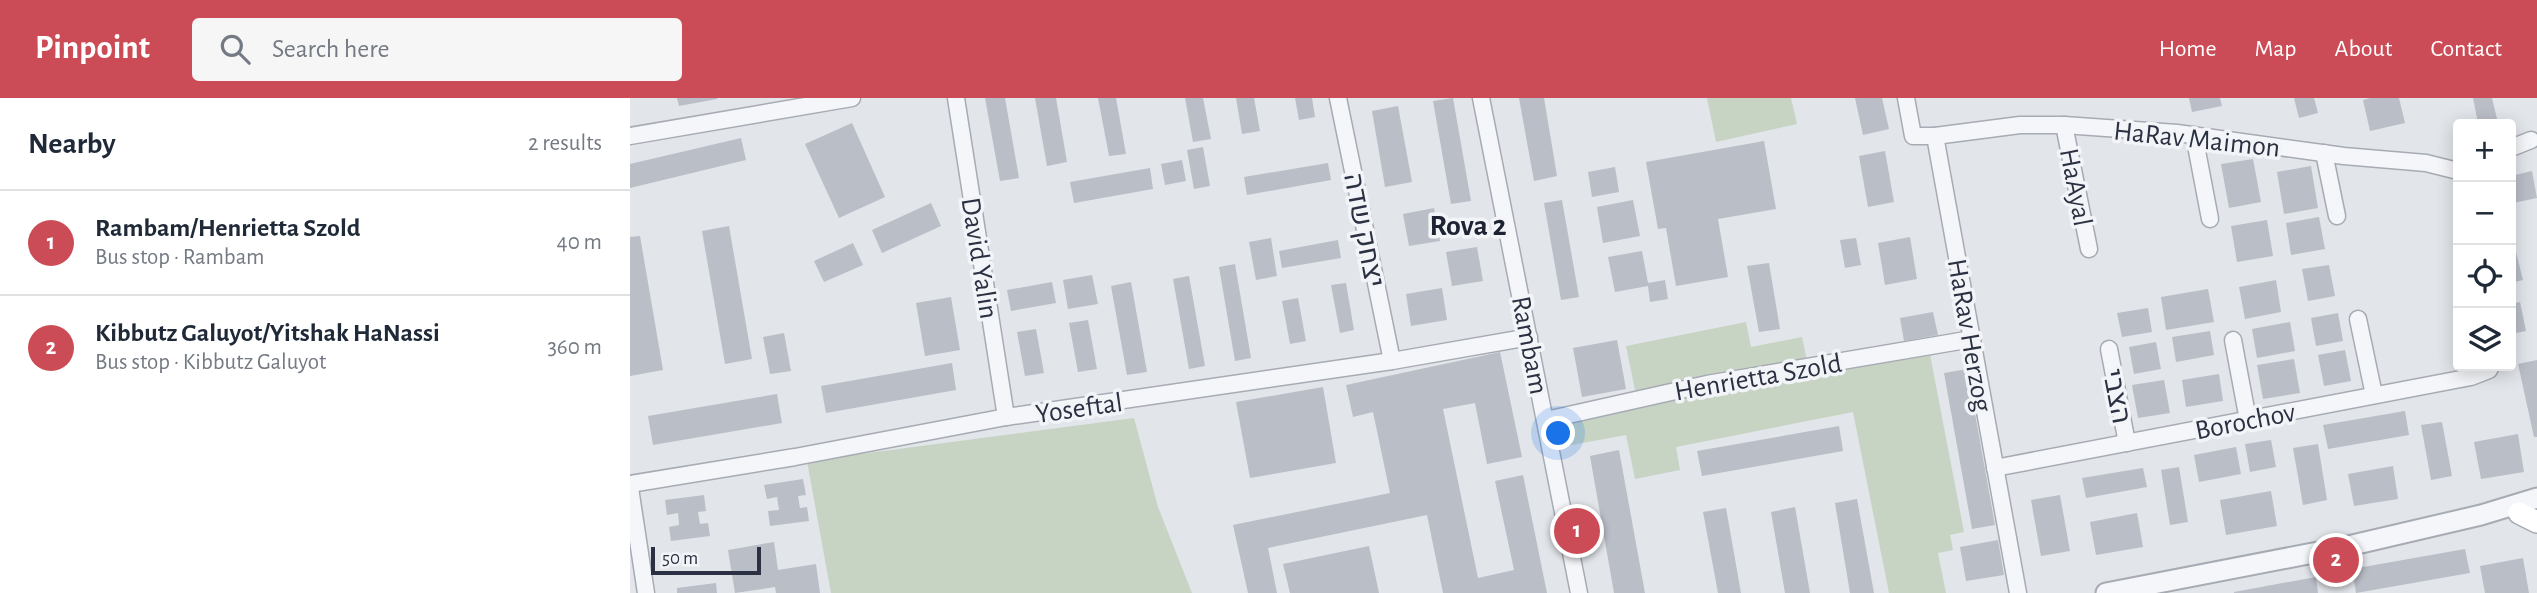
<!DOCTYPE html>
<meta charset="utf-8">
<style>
body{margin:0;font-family:"Alegreya Sans",Heebo,sans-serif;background:#f6f6f7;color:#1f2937}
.controls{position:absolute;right:21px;top:21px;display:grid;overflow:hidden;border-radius:7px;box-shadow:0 4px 18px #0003}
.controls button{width:63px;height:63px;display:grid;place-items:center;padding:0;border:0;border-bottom:2px solid #e0e1e3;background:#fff;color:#1f2937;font:35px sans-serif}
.scale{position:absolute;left:21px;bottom:18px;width:110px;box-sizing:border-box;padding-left:7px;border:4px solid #2b3142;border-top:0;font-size:19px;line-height:24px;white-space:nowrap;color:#2b3142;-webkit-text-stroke:5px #f2f4f8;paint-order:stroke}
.you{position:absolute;left:929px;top:336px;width:24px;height:24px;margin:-18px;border:5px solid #fff;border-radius:50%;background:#1a73e8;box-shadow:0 0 0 10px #1a73e833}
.badge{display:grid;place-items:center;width:46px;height:46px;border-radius:50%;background:#cb4c56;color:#fff;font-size:23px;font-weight:700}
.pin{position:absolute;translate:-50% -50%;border:4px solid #fff;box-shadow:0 2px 7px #0006}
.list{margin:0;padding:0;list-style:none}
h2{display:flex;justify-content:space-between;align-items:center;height:91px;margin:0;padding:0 28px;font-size:30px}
h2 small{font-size:23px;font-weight:400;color:#747a83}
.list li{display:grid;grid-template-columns:46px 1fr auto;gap:21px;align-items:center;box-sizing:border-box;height:105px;padding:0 28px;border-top:2px solid #e0e1e3}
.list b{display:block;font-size:26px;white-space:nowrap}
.list p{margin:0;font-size:23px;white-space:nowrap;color:#747a83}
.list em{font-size:23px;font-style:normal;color:#747a83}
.icon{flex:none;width:38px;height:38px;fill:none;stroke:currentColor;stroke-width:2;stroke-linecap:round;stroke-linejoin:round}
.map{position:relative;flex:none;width:1907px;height:495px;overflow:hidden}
header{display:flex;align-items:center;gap:42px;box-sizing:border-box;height:98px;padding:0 35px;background:#cb4c56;color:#fff}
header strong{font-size:33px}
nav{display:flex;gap:38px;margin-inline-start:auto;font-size:24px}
.search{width:490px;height:63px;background:#f6f6f7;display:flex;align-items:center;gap:18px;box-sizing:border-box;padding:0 24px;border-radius:7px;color:#747a83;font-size:26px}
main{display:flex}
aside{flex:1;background:#fff}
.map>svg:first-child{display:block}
</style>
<header>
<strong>Pinpoint</strong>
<div class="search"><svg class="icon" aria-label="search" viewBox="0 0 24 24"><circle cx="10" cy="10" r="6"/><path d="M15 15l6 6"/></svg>Search here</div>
<nav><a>Home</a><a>Map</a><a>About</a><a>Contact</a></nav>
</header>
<main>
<aside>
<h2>Nearby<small>2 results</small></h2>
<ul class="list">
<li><span class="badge">1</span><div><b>Rambam/Henrietta Szold</b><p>Bus stop · Rambam</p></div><em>40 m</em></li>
<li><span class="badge">2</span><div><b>Kibbutz Galuyot/Yitshak HaNassi</b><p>Bus stop · Kibbutz Galuyot</p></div><em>360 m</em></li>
</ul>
</aside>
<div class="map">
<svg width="1907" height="495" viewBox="0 0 1907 495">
<rect width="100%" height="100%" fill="#e2e5ea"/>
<!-- green -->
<g fill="#c7d4c4">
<polygon points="1077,0 1161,0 1167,26 1086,44"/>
<polygon points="1116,224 1121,249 1172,239 1177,263 1006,297 996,248"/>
<polygon points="1299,251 1334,434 1320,437 1323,452 1308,455 1316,495 1259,495 1223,314 1046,349 1050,372 1005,381 996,337 936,348 931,322"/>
<polygon points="504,320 528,409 562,495 201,495 177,363"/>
</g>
<!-- building -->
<g fill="#babec7">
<polygon points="47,0 87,0 87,1 49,8"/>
<polygon points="355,0 375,0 389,80 370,83"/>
<polygon points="405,0 426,0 437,64 417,68"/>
<polygon points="468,0 486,0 496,56 479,58"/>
<polygon points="555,0 573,0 581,41 563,44"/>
<polygon points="606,0 624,0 630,33 612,36"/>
<polygon points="665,0 682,0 685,19 669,22"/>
<polygon points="823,0 841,103 821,106 803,3"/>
<polygon points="889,0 914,0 927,78 904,83"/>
<polygon points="1225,0 1252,0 1259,31 1233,37"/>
<polygon points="1559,0 1590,0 1592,8 1562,14"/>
<polygon points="1664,0 1684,0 1688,15 1669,20"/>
<polygon points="1740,0 1769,0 1775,25 1740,33 1733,2"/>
<polygon points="1843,0 1862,0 1867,21 1848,25"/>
<polygon points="768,8 782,84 755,89 742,13"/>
<polygon points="222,25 255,99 209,120 175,46"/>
<polygon points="111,40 116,62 0,90 0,66"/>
<polygon points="1134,43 1146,111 1088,121 1098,179 1046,188 1036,130 1028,131 1016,64"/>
<polygon points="573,49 580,88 564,91 557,52"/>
<polygon points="1255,53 1264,104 1238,109 1229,58"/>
<polygon points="1623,61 1631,104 1599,110 1591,66"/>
<polygon points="552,62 556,83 535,87 531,66"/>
<polygon points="698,65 701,82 617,97 614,79"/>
<polygon points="1681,68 1688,110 1654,116 1647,74"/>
<polygon points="985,69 989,94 962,99 958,74"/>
<polygon points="520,70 523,91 444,105 440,84"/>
<polygon points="1902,73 1907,100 1883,105 1881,78"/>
<polygon points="932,102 949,199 931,202 914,105"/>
<polygon points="1003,102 1010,138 973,145 967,109"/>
<polygon points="301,105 311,128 252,155 242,132"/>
<polygon points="804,110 810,143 779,148 773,116"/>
<polygon points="1689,119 1695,151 1661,157 1656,125"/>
<polygon points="1637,122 1643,158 1607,164 1601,128"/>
<polygon points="99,128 122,261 95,266 72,133"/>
<polygon points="1881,134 1893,182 1881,185"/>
<polygon points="10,138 33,272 0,278 0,139"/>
<polygon points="1280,139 1287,181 1255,187 1248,145"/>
<polygon points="641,140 647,178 626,182 619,144"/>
<polygon points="1226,140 1231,167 1215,170 1210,142"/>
<polygon points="708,142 711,160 652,170 649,153"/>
<polygon points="223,145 233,167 194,184 184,163"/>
<polygon points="847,149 853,183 822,188 816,154"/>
<polygon points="1012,153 1018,185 1035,182 1038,201 1020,204 1018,188 985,194 978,159"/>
<polygon points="1139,165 1150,231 1129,234 1117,168"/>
<polygon points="605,166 621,260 605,263 589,169"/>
<polygon points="1699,167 1705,198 1678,203 1672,171"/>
<polygon points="462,177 468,206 438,211 433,182"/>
<polygon points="559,178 575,268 559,271 543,181"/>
<polygon points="1646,182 1651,214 1615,221 1609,189"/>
<polygon points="422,184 426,205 381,213 377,192"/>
<polygon points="501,184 517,274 497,277 481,188"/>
<polygon points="716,185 724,232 710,235 701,187"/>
<polygon points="812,190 817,222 781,228 776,196"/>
<polygon points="1578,191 1584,224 1536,232 1531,199"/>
<polygon points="321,199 330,252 295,258 286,205"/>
<polygon points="668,200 676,243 660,246 652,203"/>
<polygon points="1890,204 1896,233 1881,236 1881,206"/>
<polygon points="1518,210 1522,234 1492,239 1487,215"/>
<polygon points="1303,214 1308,237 1274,243 1270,220"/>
<polygon points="1708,215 1713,243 1686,248 1681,220"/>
<polygon points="458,222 467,271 448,274 439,225"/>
<polygon points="1660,224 1665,253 1627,260 1622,231"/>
<polygon points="406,231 414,275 395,278 387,234"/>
<polygon points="1580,233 1584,257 1546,264 1542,239"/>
<polygon points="154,235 161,273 140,276 133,239"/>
<polygon points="987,242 996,291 952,299 943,250"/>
<polygon points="1526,244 1531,271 1504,276 1499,249"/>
<polygon points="1715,252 1721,283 1694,288 1688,257"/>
<polygon points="870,254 892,359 857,366 845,305 813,311 848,480 884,472 865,383 893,377 917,495 813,495 797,417 638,450 647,495 618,495 603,427 760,395 743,314 723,319 716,287"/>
<polygon points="1664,261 1670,295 1633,301 1627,267"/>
<polygon points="1907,262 1907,339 1904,339 1888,266"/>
<polygon points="322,265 326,292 196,315 191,288"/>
<polygon points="1337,271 1365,427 1342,431 1314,275"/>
<polygon points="1589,276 1593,303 1556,309 1552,282"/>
<polygon points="1534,282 1540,315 1508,320 1502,287"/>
<polygon points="693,289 706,365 620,380 606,304"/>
<polygon points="147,296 152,325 23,347 18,318"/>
<polygon points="1775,313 1779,337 1698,351 1693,327"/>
<polygon points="1812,324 1822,378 1801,382 1791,327"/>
<polygon points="1209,328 1213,353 1072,378 1067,353"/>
<polygon points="1888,336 1894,374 1851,381 1844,344"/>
<polygon points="1641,342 1646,369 1620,374 1615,346"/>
<polygon points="1688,346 1697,402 1673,407 1663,350"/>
<polygon points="1606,349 1611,376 1569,384 1564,357"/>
<polygon points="989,352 1015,495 984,495 960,358"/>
<polygon points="1763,368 1768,401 1724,408 1718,376"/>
<polygon points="1549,369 1558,424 1540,427 1531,372"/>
<polygon points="1513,370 1517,389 1456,400 1452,380"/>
<polygon points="173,381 176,397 168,398 170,410 177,409 179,423 140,428 138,413 149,412 147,399 137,401 134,387"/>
<polygon points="1641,393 1647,428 1596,437 1590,402"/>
<polygon points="74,397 76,413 68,414 70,426 78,425 80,438 41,443 39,429 49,427 48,415 37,417 35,402"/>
<polygon points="1430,397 1440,453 1411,458 1401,402"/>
<polygon points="1227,401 1244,495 1220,495 1205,405"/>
<polygon points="1165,409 1180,495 1155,495 1141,414"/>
<polygon points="1096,410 1111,495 1088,495 1073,414"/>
<polygon points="1507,415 1513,449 1466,457 1460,424"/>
<polygon points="1368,442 1374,477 1336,483 1330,449"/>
<polygon points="144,444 148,472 186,466 190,495 146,495 145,489 105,495 98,452"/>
<polygon points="739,448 749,495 660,495 653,466"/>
<polygon points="1835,451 1840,475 1726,495 1722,471"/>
<polygon points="1893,460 1899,495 1855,495 1850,468"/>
<polygon points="1686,479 1688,495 1604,495 1604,494"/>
<polygon points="86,485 87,495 47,495 47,490"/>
</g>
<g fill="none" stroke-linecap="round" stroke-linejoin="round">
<!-- minor casing -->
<g stroke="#a7abb4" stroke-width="19">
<g id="minor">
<polyline points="326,0 376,319"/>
<polyline points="708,0 762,263"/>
<polyline points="851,0 949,495"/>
<polyline points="1276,0 1283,38 1305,38 1388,495"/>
<polyline points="1434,27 1459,151"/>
<polyline points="1564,37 1580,121"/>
<polyline points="0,38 222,0"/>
<polyline points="1305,38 1390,27 1434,27 1547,35 1714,58 1796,65 1828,73"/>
<polyline points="1881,50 1901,42"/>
<polyline points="1694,55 1707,118"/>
<polyline points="1728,221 1744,297"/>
<polyline points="1603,242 1618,322"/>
<polyline points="1479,251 1497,345"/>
<polyline points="916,322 1077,286 1342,241"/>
<polyline points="1365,370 1841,279 1859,272 1861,268"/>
<polyline points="0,386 165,359 376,319 762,263 899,239"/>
<polyline points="0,390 16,495"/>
</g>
</g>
<!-- tertiary casing -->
<g stroke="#a7abb4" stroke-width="23">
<polyline id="tertiary" points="1476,495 1714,449 1851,417 1907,400"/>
</g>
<!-- secondary casing -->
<g stroke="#a7abb4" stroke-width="24">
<polyline id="secondary" points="1889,415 1907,424"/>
</g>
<!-- minor -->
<use href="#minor" stroke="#f5f6f9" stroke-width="16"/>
<!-- tertiary -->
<use href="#tertiary" stroke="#f5f6f9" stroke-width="19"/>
<!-- secondary -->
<use href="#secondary" stroke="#fff" stroke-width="21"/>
</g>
<g text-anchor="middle" stroke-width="7" stroke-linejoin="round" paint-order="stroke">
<!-- street labels -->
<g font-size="28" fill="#2b3142" stroke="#f2f4f8">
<text transform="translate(1567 40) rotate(6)" y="10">HaRav Maimon</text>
<text transform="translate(1447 89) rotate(79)" y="10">HaAyal</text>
<text transform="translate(735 132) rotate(79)" y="10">יצחק שדה</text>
<text transform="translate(351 160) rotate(81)" y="10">David Yalin</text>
<text transform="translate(1341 237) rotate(80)" y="10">HaRav Herzog</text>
<text transform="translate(901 247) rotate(79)" y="10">Rambam</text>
<text transform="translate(1128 278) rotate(-10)" y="10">Henrietta Szold</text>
<text transform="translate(1488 298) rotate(79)" y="10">הצבי</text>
<text transform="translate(449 309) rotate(-8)" y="10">Yoseftal</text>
<text transform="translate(1615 322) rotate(-11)" y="10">Borochov</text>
</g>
<!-- neighbourhood labels -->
<g font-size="30" font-weight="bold" fill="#1d2333" stroke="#f2f4f8">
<text x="838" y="137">Rova 2</text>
</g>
</g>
</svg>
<div class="controls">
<button>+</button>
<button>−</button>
<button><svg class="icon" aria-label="locate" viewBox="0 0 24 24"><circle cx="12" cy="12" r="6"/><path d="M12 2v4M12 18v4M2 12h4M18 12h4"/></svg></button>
<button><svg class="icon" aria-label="layers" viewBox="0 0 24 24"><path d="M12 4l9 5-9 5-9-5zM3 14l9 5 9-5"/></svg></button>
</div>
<div class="scale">50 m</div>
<div class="you"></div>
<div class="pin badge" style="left:947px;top:433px">1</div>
<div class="pin badge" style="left:1706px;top:462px">2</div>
</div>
</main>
